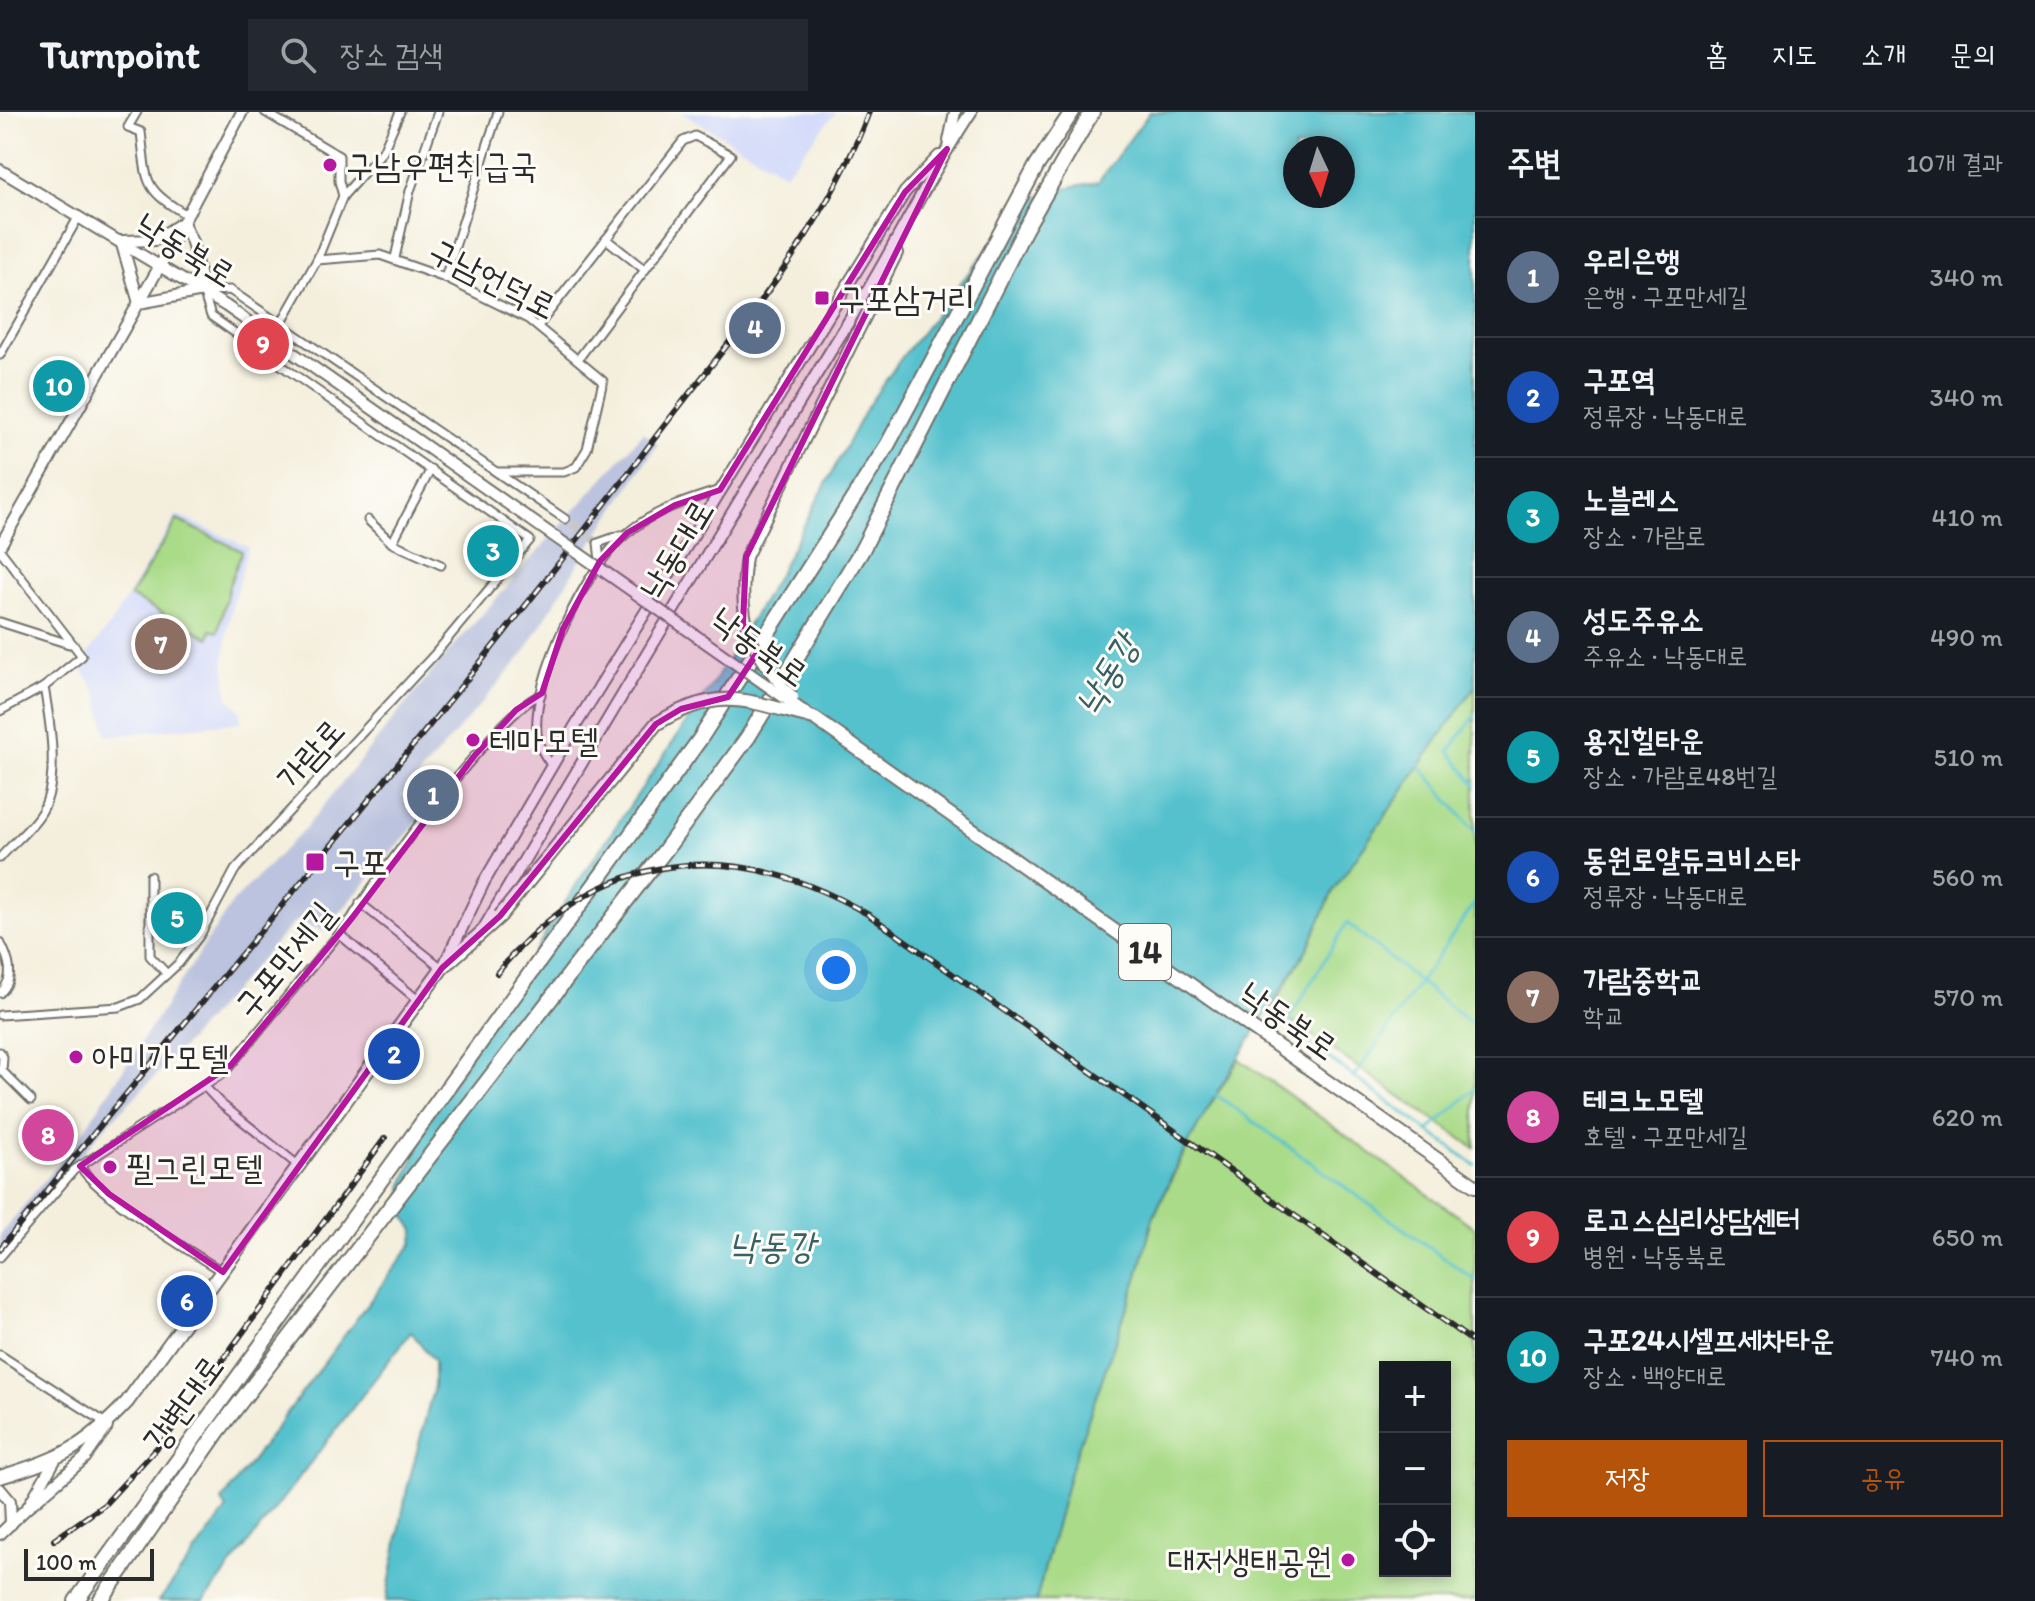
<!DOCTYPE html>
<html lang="ko">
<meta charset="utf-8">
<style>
body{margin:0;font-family:Itim,"Poor Story",sans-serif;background:#242831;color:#f1f3f6}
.controls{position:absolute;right:24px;bottom:24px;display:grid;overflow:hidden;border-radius:0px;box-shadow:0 4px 12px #0003}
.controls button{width:72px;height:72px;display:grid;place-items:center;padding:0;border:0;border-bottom:2px solid #363941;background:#171b24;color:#f1f3f6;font:40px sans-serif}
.compass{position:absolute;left:1283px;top:24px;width:72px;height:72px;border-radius:50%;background:#171b24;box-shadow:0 4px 12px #0003;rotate:176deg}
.scale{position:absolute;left:24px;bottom:20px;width:130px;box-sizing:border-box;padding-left:8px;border:4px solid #2b2b2b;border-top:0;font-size:22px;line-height:28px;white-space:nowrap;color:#2b2b2b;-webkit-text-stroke:6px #fdfcf7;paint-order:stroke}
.you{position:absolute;left:836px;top:858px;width:28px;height:28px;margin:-20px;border:6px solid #fff;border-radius:50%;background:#1a73e8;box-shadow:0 0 0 12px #1a73e833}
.badge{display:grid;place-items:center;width:52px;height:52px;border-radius:50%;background:#b45309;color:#fff;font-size:26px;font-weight:700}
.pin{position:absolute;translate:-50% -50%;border:4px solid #fff;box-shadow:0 2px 8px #0006}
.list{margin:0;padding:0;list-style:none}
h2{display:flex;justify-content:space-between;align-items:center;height:104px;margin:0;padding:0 32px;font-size:34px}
h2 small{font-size:26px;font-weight:400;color:#9ea1a6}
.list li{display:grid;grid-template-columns:52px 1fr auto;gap:24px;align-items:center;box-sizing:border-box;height:120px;padding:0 32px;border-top:2px solid #363941}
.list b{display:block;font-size:30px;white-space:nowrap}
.list p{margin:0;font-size:26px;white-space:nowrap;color:#9ea1a6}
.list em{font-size:26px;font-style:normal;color:#9ea1a6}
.actions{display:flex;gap:16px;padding:24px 32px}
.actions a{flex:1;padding:18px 0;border:2px solid #b45309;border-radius:0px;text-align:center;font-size:28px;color:#b45309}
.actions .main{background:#b45309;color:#fff}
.icon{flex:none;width:44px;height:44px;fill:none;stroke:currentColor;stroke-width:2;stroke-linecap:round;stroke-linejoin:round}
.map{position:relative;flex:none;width:1475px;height:1489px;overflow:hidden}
header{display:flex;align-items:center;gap:48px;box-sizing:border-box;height:112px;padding:0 40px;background:#171b24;border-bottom:2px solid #363941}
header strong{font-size:38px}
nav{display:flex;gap:44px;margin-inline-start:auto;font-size:28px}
.search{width:560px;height:72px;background:#242831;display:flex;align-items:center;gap:20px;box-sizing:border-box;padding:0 28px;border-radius:0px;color:#9ea1a6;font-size:30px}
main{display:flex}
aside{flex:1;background:#171b24}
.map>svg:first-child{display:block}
</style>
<header>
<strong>Turnpoint</strong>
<div class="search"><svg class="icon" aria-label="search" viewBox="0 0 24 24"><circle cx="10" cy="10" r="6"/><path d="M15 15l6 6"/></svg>장소 검색</div>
<nav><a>홈</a><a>지도</a><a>소개</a><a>문의</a></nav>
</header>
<main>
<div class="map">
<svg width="1475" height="1489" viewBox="0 0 1475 1489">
<rect width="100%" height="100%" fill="#fdfcf7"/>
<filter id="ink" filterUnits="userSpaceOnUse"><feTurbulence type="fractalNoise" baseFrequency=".0125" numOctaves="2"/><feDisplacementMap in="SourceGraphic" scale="16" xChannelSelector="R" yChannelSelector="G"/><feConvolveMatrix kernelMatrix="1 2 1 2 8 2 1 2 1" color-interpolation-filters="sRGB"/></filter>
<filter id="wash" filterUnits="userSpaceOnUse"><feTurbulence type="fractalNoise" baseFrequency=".006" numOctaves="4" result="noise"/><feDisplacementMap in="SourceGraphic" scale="32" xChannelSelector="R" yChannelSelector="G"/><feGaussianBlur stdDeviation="1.8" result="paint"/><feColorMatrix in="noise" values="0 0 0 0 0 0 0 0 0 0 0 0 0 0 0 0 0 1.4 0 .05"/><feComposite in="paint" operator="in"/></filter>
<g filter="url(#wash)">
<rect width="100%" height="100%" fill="#f4efdd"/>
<!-- built -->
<g fill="#d1d9f9">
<polygon points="681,0 836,0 785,62"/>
<polygon points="177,403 248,435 228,511 224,551 228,586 240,598 241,610 107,624 97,581 79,553 110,513"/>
</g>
<!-- industrial -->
<polygon fill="#bbc3de" points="644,320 658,332 586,439 523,543 402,683 425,702 324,819 295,809 172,947 98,1022 0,1145 0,1123 80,1024 232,791 307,714 439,551"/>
<!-- green -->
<g fill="#aadb89" stroke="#6a835a" stroke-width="2" fill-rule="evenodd">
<polygon points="177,408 242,439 229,474 218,520 211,518 209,526 130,484"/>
<polygon points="1475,574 1475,1036 1272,896 1308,835 1333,779"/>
<path d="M1239,947l236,169v373h-439l35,-133 67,-192 15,-58 43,-90zM1385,1255h60v204h-60z"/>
</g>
<!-- water -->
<path fill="#54c1cd" stroke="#40767c" stroke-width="2" fill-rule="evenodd" d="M1150,0h325v574l-142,205 -25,56 -92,147 -39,70 -24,54 -15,58 -67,192 -35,133h-650l21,-112 27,-103v-25l-23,-29 -207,269h-45l68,-92 -5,-8 190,-257 3,-13 -12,-17 -1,-27 27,-66 147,-236 142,-209 55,-92 92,-174 37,-53 122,-154 34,-14 40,-7zM1295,36h48v48h-48z"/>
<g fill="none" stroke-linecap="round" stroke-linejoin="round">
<!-- stream -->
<g stroke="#54c1cd" stroke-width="3">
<polyline points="1475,604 1449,639 1475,672"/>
<polyline points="1416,649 1475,720"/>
<polyline points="1475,915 1347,811 1289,907 1297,923 1475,1053"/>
<polyline points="1354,965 1475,791"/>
<polyline points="1215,982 1475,1168"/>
<polyline points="1428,1019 1475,977"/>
</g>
</g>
</g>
<g filter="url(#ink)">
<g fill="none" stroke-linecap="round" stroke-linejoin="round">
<!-- street-tunnel -->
<polyline stroke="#ccc8b9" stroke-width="7" stroke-dasharray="7 3.5" stroke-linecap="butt" points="565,407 598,431"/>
<!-- street casing -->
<g stroke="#717069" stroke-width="11">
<g id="street">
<path d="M137,0l-9,15 13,5c6,50 1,57 46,83"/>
<polyline points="265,0 339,44 339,69 343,84"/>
<polyline points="606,127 645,158"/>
<polyline points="395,146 410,79 438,0"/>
<polyline points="317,148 380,143 445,166 528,207 603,269 587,337 576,355 564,360 497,360"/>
<polyline points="445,166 498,0"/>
<polyline points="280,213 317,148 343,84 383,39 400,0"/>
<polyline points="538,214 683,29 695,24 731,43 579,246"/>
<polyline points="0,243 79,104"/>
<polyline points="368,408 392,431 431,357"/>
<polyline points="392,431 441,453"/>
<polyline points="0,438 82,544 44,575 0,599"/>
<polyline points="600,449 598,431 621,423"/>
<polyline points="0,510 69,532"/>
<path d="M552,654c-8,-11 -14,-20 -15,-33 -5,-54 48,-165 89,-199 26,-23 62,-34 94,-44"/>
<path d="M0,746c13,-16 32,-29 42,-47 18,-31 8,-90 2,-124"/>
<polyline points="150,764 150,844 167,862"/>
<polyline points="360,791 442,856"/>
<polyline points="339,822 419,889"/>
<path d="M0,830c9,17 16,36 0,51"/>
<polyline points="0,903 119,895 140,887 179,851 200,823 235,758 434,543 530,428 211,204 203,179 230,178 565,407"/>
<polyline points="0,940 3,945 2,959 31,988"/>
<polyline points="206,976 220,991 299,1054"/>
<path d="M80,1054c16,28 111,86 143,106"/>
<path d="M0,1145l74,-87 150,-97 128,-155c23,-39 153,-213 189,-223"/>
<polyline points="0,1243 106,1311"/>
</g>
</g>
<!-- secondary casing -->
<g stroke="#717069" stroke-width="14">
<g id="secondary">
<polyline points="949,29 955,0"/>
<polyline points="0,58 226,194"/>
<polyline points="183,111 192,130 203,179"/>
<polyline points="121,129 139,191"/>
<polyline points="123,129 155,128 182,111"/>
<polyline points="880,175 897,141"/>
<polyline points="139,191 203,179"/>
<polyline points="0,434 161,152 242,0"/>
<path d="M484,816c126,-214 254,-426 384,-638 35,-59 65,-121 103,-178"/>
<polyline points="445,851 484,770 574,616 905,80 939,44"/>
<polyline points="0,1377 10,1389 11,1412"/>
<polyline points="28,1395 85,1346 107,1315"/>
<polyline points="0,1422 28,1395 55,1348"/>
</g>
</g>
<!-- primary casing -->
<g stroke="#717069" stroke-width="16">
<g id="primary">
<polyline points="814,606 1475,1074"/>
<path d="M0,1365c60,-18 84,-29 127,-75l315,-434 58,-52"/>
</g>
</g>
<!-- highway casing -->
<g stroke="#717069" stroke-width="18">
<g id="highway">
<polyline points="76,1489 700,627 888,332 1037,53 1072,0"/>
<polyline points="100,1489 218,1319 666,737 748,625 862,438 1025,117 1092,0"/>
</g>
</g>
<!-- street -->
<use href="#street" stroke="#fff" stroke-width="7"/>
<!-- secondary -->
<use href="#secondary" stroke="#fff" stroke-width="10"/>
<!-- primary -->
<use href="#primary" stroke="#fff" stroke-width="12"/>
<!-- highway -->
<use href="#highway" stroke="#fff" stroke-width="14"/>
<!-- rail casing -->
<g stroke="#2b2b2b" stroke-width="6">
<g id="rail">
<path d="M497,861c102,-126 236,-138 372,-58l606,428"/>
<path d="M0,1137c212,-264 435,-520 639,-790 83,-112 180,-214 230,-347"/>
<polyline points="54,1428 104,1393 165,1327 385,1026"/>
</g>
</g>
<!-- rail -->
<use href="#rail" stroke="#fdfcf7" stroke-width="3" stroke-dasharray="9" stroke-linecap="butt"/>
<!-- secondary-bridge casing -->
<g stroke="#717069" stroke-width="14" stroke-linecap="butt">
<g id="secondary-bridge">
<polyline points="226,194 809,603"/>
<path d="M793,585c-45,-46 -56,-76 -47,-140l134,-270"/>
</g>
</g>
<!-- primary-bridge casing -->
<g stroke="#717069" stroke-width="16" stroke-linecap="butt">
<path id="primary-bridge" d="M500,804l156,-192c63,-39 92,-23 158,-6"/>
</g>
<!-- secondary-bridge -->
<use href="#secondary-bridge" stroke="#fff" stroke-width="10"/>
<!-- primary-bridge -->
<use href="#primary-bridge" stroke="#fff" stroke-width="12"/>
</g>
</g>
<!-- marked area -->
<path fill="#b5179e" fill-opacity="0.2" stroke="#b5179e" stroke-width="6" stroke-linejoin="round" d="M947,37l-201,408 -3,67 14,29 -29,44 -47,12 -25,15 -156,192 -58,52 -219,304 -114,-78 -29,-28 151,-101 121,-147 123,-163 41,-45 26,-17 21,-64 37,-68 27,-28 48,-28 45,-15 185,-298z"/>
<!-- markers -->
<g fill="#b5179e" stroke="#fdfcf7" stroke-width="3">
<circle cx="330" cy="53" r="8"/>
<rect x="814" y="178" width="16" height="16" rx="4"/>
<circle cx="473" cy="628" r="8"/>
<rect x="305" y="740" width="20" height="20" rx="4"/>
<circle cx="76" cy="945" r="8"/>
<circle cx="110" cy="1055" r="8"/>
<circle cx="1348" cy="1448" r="8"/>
</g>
<g text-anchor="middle" stroke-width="6" stroke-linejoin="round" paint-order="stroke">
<!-- shield labels -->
<rect fill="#fdfcf7" stroke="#6a6a68" stroke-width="2" x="1119" y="812" width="52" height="56" rx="6"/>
<g font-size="32" font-weight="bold" fill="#2b2b2b">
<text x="1145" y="851">14</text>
</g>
<!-- poi labels -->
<g font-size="34" fill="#2b2b2b" stroke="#fdfcf7" text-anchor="start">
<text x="346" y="65">구남우편취급국</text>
<text x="838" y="198">구포삼거리</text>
<text x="489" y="640">테마모텔</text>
<text x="333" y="762">구포</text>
<text x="92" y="957">아미가모텔</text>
<text x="126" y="1067">필그린모텔</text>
<text x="1332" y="1460" text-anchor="end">대저생태공원</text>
</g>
<!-- street labels -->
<g font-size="34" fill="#2b2b2b" stroke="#fdfcf7">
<text transform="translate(186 137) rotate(32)" y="12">낙동북로</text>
<text transform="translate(493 166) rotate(27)" y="12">구남언덕로</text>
<text transform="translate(676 437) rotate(-59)" y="12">낙동대로</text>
<text transform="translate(760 534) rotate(36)" y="12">낙동북로</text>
<text transform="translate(310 642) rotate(-48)" y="12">가람로</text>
<text transform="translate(284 847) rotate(-51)" y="12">구포만세길</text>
<text transform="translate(1289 908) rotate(35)" y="12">낙동북로</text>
<text transform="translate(183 1291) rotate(-54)" y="12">강변대로</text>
</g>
<!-- water labels -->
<g font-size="36" font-style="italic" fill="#396064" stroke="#fdfcf7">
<text transform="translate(1106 562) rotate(-58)" y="13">낙동강</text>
<text x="772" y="1146">낙동강</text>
</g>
</g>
</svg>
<div class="controls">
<button>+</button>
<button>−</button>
<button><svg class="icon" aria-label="locate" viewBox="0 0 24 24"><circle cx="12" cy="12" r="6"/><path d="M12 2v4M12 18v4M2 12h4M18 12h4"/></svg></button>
</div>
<svg class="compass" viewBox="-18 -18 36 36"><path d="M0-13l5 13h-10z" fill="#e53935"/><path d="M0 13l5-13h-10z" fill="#9ea1a6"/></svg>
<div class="scale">100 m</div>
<div class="you"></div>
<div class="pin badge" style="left:433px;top:683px;background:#5c6f8a">1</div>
<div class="pin badge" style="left:394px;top:942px;background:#1a4fb4">2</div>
<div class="pin badge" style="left:493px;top:439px;background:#0f9aa8">3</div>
<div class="pin badge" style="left:755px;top:216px;background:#5c6f8a">4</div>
<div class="pin badge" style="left:177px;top:806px;background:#0f9aa8">5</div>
<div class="pin badge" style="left:187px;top:1189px;background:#1a4fb4">6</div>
<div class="pin badge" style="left:161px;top:532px;background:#8d6e63">7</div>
<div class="pin badge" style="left:48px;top:1023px;background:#d1479c">8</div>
<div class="pin badge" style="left:263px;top:232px;background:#e0444e">9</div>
<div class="pin badge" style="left:59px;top:274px;background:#0f9aa8">10</div>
</div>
<aside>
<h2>주변<small>10개 결과</small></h2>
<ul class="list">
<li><span class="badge" style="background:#5c6f8a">1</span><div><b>우리은행</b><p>은행 · 구포만세길</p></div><em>340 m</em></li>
<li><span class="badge" style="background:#1a4fb4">2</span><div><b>구포역</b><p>정류장 · 낙동대로</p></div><em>340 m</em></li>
<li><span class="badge" style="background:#0f9aa8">3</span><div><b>노블레스</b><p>장소 · 가람로</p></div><em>410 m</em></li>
<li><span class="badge" style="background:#5c6f8a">4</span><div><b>성도주유소</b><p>주유소 · 낙동대로</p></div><em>490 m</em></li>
<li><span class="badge" style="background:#0f9aa8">5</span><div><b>용진힐타운</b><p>장소 · 가람로48번길</p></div><em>510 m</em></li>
<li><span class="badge" style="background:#1a4fb4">6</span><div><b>동원로얄듀크비스타</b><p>정류장 · 낙동대로</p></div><em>560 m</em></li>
<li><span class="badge" style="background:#8d6e63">7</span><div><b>가람중학교</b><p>학교</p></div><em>570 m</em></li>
<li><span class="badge" style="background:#d1479c">8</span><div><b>테크노모텔</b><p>호텔 · 구포만세길</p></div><em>620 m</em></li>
<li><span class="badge" style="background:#e0444e">9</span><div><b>로고스심리상담센터</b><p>병원 · 낙동북로</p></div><em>650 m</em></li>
<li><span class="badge" style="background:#0f9aa8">10</span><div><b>구포24시셀프세차타운</b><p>장소 · 백양대로</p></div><em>740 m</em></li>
</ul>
<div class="actions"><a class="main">저장</a><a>공유</a></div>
</aside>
</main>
